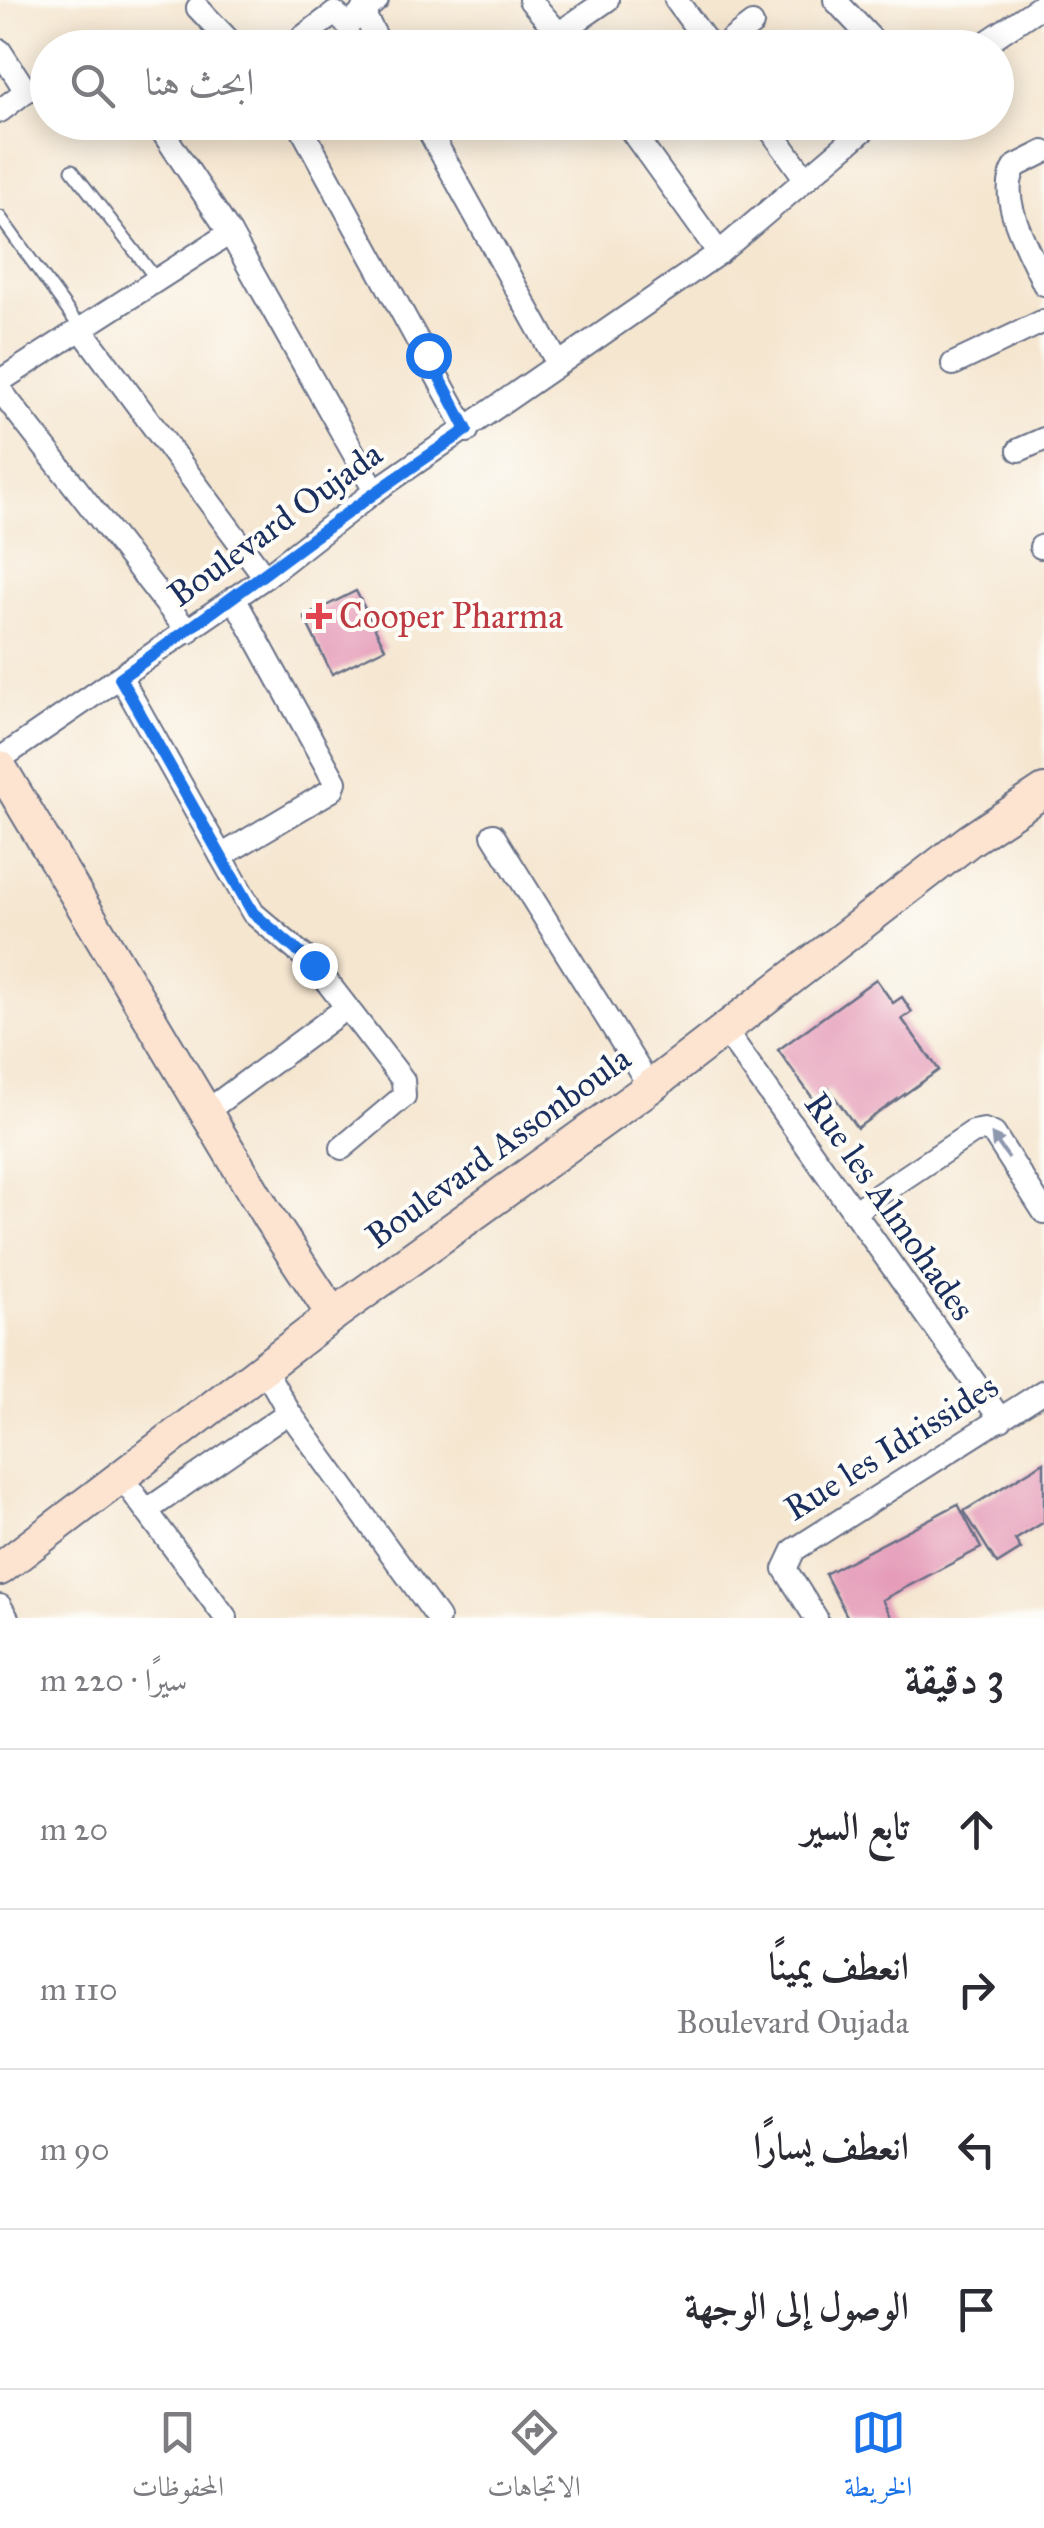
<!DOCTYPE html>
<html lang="ar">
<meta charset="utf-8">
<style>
body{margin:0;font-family:"IM FELL Great Primer",Amiri,serif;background:#f7f7f7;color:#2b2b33;direction:rtl}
.stop{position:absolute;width:30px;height:30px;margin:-22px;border:8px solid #1a73e8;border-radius:50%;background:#fff}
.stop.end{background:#1a73e8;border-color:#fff;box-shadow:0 2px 10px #0008}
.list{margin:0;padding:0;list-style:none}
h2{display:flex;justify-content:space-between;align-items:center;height:130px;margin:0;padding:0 40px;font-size:42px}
h2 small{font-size:32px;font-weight:400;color:#7c7c81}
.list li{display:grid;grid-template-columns:65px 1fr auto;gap:30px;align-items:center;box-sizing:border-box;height:160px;padding:0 40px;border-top:2px solid #e1e1e2}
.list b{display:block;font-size:38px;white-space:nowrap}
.list p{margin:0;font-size:32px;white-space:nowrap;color:#7c7c81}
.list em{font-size:32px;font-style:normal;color:#7c7c81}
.icon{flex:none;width:55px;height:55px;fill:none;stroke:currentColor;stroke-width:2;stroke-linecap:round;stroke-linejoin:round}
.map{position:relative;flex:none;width:1044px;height:1618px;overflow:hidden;direction:ltr}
.search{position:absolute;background:#fff;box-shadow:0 5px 25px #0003;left:30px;right:30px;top:30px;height:110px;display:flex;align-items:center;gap:25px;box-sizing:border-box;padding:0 35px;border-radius:55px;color:#7c7c81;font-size:38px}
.sheet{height:770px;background:#fff}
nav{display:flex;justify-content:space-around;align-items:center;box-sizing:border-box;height:140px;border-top:2px solid #e1e1e2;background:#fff;font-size:28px;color:#7c7c81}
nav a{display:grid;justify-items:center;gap:5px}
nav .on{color:#1a73e8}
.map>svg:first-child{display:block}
</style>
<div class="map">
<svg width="1044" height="1618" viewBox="0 0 1044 1618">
<rect width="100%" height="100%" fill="#fdfcf7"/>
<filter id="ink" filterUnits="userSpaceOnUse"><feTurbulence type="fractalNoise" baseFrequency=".01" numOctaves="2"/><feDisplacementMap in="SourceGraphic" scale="20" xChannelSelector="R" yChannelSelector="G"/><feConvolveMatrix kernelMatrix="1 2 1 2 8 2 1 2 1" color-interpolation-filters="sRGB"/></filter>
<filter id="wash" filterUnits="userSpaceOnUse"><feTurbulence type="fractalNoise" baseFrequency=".0048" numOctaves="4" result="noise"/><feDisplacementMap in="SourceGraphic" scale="40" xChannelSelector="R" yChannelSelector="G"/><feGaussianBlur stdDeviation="2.25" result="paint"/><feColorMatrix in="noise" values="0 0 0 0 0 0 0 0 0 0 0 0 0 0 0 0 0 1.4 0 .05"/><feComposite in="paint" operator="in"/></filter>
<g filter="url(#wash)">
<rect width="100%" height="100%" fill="#f5e6d0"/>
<g id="blocks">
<!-- building -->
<g fill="#e59bb8">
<polygon points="356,591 385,648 332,674 304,617"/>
<polygon points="876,979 893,1003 902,997 912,1012 902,1019 939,1070 857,1128 829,1089 814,1100 778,1050"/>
<polygon points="1044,1462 1044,1522 1015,1540 1021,1549 997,1564 964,1511"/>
<polygon points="958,1504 981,1548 882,1600 892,1618 848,1618 825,1574"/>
</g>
</g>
</g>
<g filter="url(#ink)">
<use href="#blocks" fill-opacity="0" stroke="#676f86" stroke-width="2.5"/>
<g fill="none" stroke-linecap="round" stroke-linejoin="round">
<!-- lane casing -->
<g stroke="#676f86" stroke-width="15">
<g id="lane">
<polyline points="72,170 157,280"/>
<polyline points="0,217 81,329"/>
</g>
</g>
<!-- street casing -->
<g stroke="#676f86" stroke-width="26">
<g id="street">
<polyline points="530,0 571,48"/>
<polyline points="676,0 711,48"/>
<polyline points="835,0 880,48"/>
<polyline points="198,8 236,48"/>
<polyline points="362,11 382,48"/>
<polyline points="561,32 607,0"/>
<polyline points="288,48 335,13 348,25 377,0"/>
<polyline points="721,48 752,24"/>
<polyline points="978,48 1044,4"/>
<polyline points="0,51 26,91 0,111"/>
<polyline points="156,122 230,233 375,491"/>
<polyline points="298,122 467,431"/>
<polyline points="424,122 557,362"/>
<polyline points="625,122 719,253"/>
<polyline points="765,122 805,178"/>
<path d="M1044,152l-28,14c-21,32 15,87 28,118"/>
<polyline points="81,329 265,577"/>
<polyline points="953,364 1044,321"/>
<polyline points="0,381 230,233"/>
<polyline points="0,390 188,632"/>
<polyline points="1019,450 1044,439"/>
<polyline points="1041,547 1044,546"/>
<polyline points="121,678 253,913 314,965 403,1080 404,1096 342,1148"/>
<polyline points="0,759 265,577 375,491 719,253 873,122"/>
<polyline points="493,835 650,1087"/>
<polyline points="221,856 332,790 335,782 234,598"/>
<polyline points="725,1030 1001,1420"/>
<polyline points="207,1111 346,1008"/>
<polyline points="853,1212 973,1132 984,1130 994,1134 1044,1212"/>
<polyline points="265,1370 289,1412 438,1618"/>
<polyline points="122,1478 226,1618"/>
<polyline points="149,1509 289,1412"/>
<polyline points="0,1606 7,1618"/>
<polyline points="816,1618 785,1569 794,1550 1044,1391"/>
</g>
</g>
<!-- secondary casing -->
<g stroke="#676f86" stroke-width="36">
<g id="secondary">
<polyline points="0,767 269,1218 333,1315"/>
<polyline points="0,1569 333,1315 650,1087 970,840 1044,791"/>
</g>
</g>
<!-- lane -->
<use href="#lane" stroke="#fff" stroke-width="11"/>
<!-- street -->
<use href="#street" stroke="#fff" stroke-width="22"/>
<!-- secondary -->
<use href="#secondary" stroke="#fde4d1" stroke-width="32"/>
</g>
<!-- one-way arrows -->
<defs><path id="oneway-solid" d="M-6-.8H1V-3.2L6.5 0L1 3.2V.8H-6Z" transform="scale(2.5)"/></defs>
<use fill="#8d97ae" href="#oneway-solid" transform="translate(1000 1146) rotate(-126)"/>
</g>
<g fill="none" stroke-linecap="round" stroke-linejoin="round" filter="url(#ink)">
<!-- route -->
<path stroke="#1a73e8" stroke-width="12" d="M314,965l-61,-52 -133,-235c117,-81 228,-170 347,-248l-39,-75"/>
</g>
<!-- markers -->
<path fill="#e0444e" stroke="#fdfcf7" stroke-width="4" d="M314 601h10v10h10v10h-10v10h-10v-10h-10v-10h10z"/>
<g text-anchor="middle" stroke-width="8" stroke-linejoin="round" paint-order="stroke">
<!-- street labels -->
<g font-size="35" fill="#1b2f5e" stroke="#fdfcf7">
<text transform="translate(275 524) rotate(-36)" y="12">Boulevard Oujada</text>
<text transform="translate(498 1147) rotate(-36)" y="12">Boulevard Assonboula</text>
<text transform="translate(890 1206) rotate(55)" y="12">Rue les Almohades</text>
<text transform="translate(891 1447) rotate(-32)" y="12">Rue les Idrissides</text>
</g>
<!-- health labels -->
<g font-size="35" fill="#be3a42" stroke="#fdfcf7" text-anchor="start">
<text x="339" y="628">Cooper Pharma</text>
</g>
</g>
</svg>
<div class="stop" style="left:428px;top:355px"></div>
<div class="stop end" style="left:314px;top:965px"></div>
<div class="search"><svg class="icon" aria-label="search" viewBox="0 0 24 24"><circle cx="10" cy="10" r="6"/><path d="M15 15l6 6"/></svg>ابحث هنا</div>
</div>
<section class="sheet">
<h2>3 دقيقة<small>سيرًا · 220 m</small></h2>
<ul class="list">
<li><svg class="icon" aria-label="ahead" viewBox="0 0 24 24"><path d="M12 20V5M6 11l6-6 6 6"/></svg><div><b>تابع السير</b></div><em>20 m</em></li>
<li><svg class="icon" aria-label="right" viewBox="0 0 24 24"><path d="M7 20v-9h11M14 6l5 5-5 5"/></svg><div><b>انعطف يمينًا</b><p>Boulevard Oujada</p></div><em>110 m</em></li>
<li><svg class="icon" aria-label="left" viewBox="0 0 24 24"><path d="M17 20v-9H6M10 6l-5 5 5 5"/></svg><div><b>انعطف يسارًا</b></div><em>90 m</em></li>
<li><svg class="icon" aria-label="arrive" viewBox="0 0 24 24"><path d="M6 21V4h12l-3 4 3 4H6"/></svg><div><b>الوصول إلى الوجهة</b></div></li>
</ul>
</section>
<nav>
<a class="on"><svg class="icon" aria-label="map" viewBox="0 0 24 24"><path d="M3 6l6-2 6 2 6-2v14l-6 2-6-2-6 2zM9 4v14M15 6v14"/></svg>الخريطة</a>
<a><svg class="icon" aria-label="directions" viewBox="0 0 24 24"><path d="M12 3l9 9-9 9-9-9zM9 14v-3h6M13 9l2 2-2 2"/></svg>الاتجاهات</a>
<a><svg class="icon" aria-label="saved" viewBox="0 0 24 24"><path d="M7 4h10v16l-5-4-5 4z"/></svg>المحفوظات</a>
</nav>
